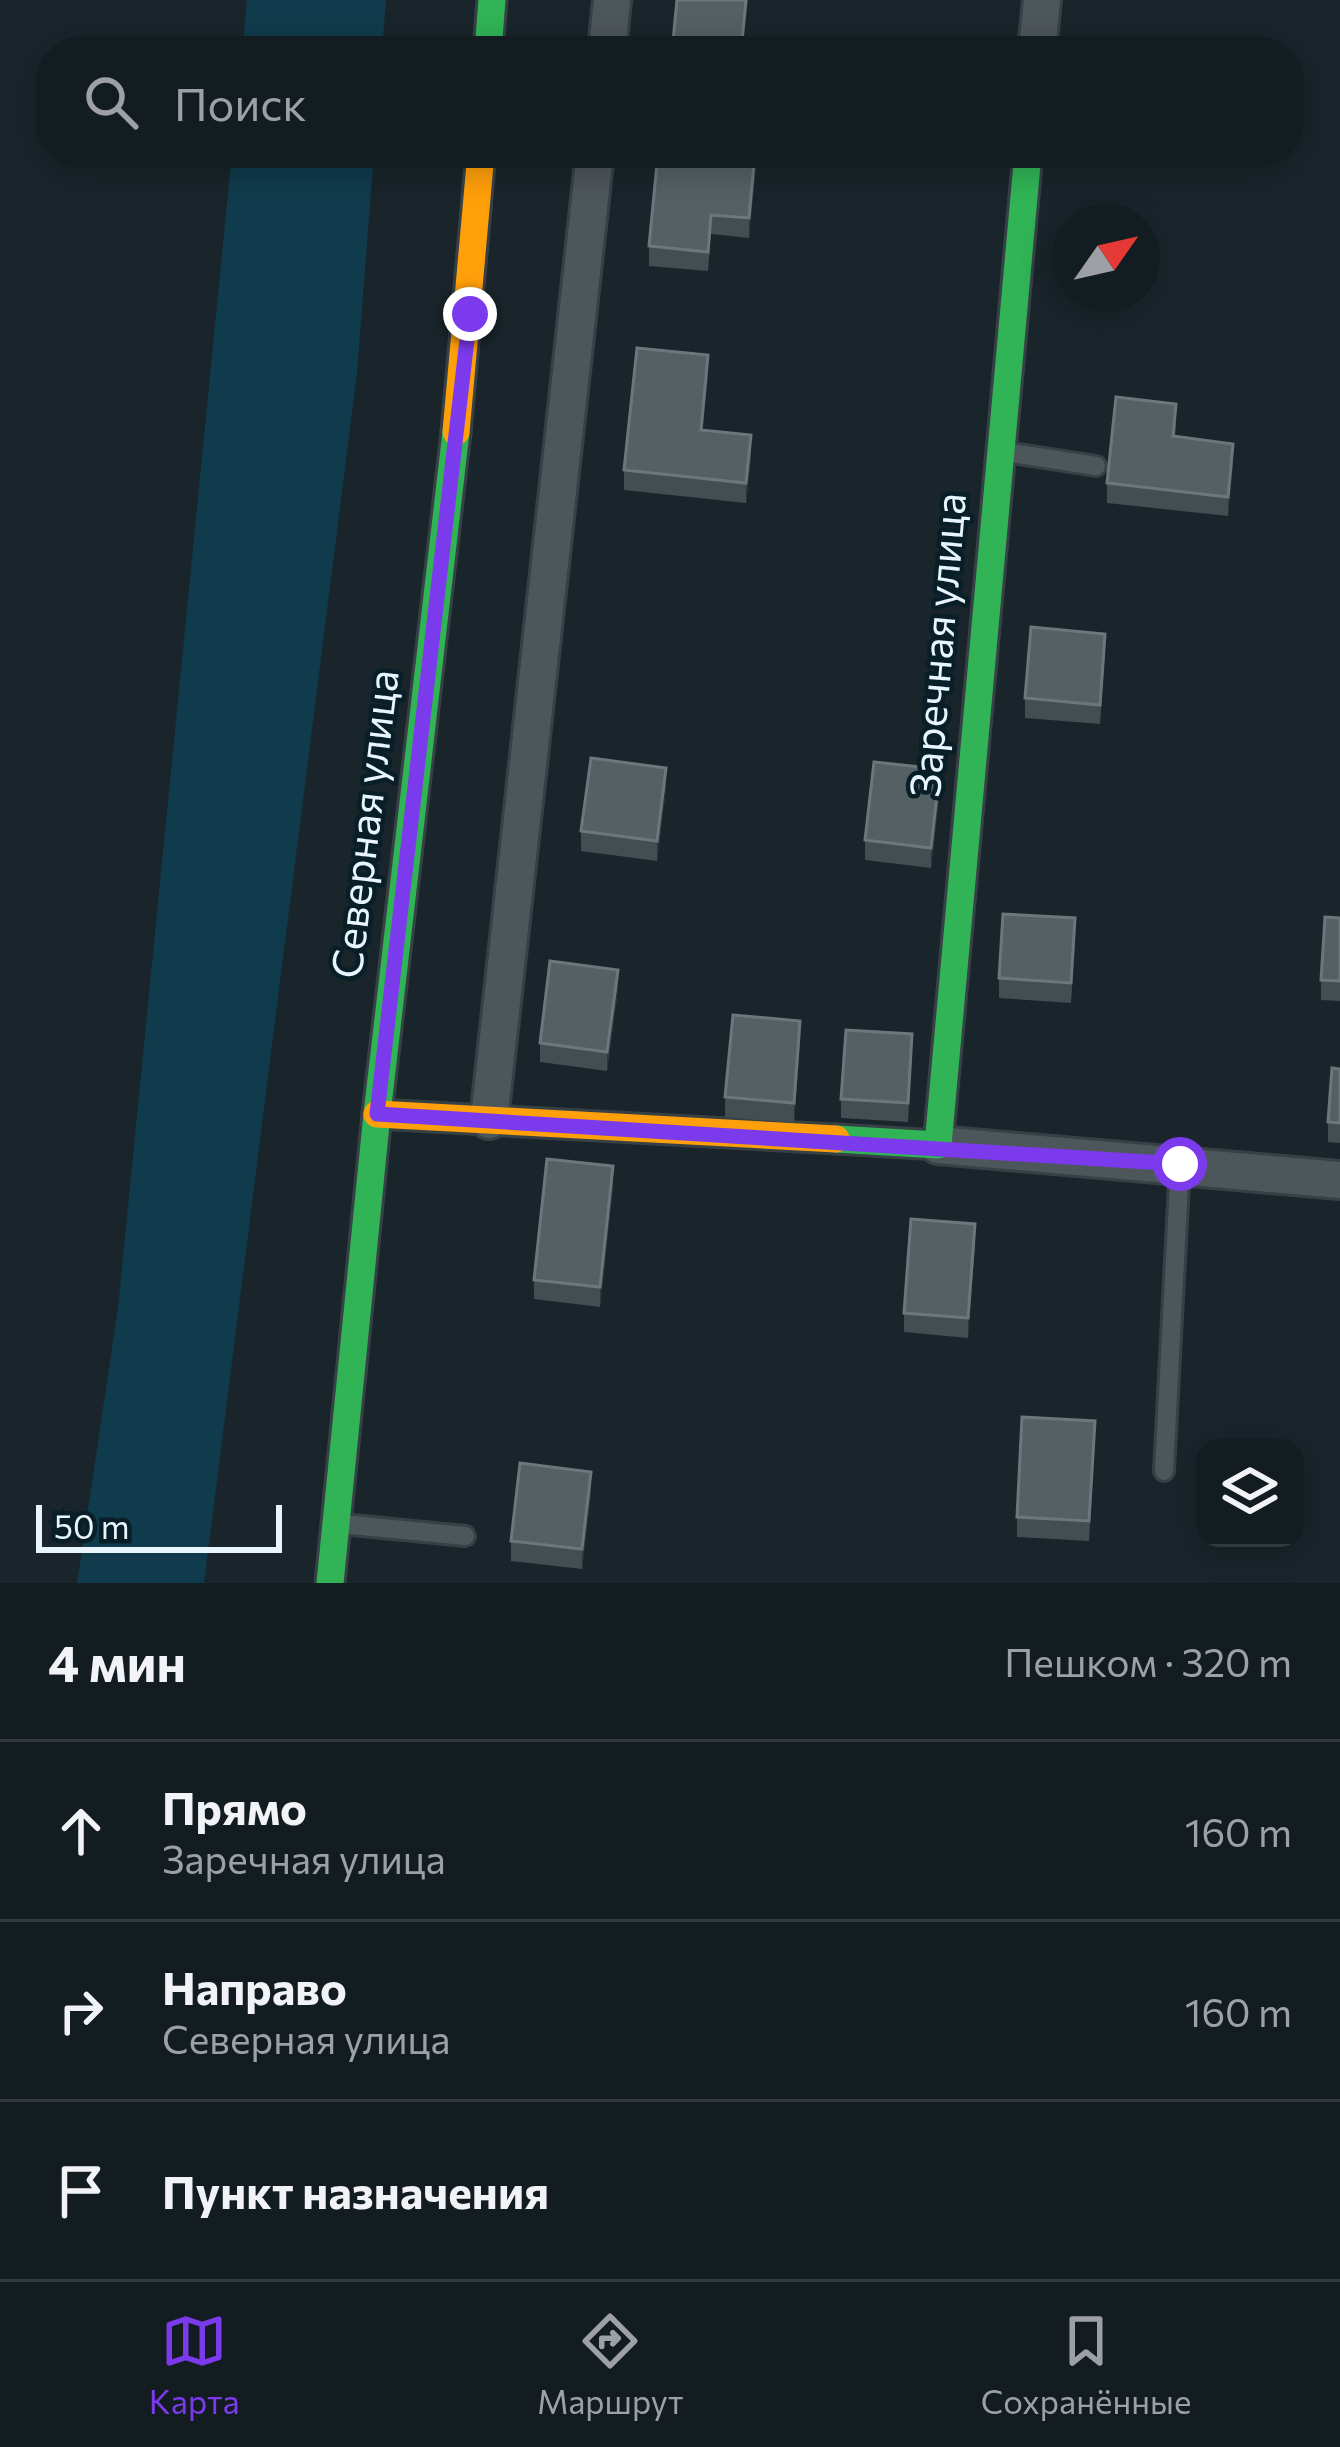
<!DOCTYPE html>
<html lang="ru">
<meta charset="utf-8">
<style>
body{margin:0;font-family:Commissioner,sans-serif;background:#20292d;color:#f1f3f6}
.controls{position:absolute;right:36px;bottom:36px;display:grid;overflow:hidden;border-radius:24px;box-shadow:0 6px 30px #0003}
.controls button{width:108px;height:108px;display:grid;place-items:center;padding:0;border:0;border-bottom:3px solid #323a3e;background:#131c20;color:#f1f3f6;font:60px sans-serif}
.compass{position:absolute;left:1052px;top:204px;width:108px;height:108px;border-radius:50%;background:#131c20;box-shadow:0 6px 30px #0003;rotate:56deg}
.scale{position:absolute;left:36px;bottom:30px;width:246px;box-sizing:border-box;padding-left:12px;border:6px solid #e8f5fc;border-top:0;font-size:33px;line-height:42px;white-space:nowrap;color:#e8f5fc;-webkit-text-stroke:9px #081f28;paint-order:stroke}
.stop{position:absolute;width:36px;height:36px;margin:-27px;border:9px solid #7c3aed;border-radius:50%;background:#fff}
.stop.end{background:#7c3aed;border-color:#fff;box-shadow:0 3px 12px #0008}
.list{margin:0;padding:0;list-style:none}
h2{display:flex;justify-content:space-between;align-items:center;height:156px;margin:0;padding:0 48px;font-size:51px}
h2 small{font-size:39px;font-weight:400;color:#9da1a5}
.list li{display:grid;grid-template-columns:78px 1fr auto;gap:36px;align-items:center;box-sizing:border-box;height:180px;padding:0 48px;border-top:3px solid #323a3e}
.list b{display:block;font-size:45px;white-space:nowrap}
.list p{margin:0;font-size:39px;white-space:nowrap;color:#9da1a5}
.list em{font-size:39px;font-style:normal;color:#9da1a5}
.icon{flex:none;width:66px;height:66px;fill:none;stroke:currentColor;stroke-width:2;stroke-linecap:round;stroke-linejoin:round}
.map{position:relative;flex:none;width:1340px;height:1583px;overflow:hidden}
.search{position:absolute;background:#131c20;box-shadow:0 6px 30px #0003;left:36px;right:36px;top:36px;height:132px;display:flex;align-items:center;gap:30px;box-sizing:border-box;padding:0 42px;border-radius:48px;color:#9da1a5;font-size:45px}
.sheet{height:696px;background:#131c20}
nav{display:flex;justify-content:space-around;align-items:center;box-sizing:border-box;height:168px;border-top:3px solid #323a3e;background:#131c20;font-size:33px;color:#9da1a5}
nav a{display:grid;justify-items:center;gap:6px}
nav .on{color:#7c3aed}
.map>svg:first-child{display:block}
</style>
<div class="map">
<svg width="1340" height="1583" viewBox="0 0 1340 1583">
<rect width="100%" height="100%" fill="#19252b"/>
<!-- green -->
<g fill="#103b4c">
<polygon points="247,0 386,0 382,51 242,51"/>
<polygon points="232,153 374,153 357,373 204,1583 77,1583 118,1308"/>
</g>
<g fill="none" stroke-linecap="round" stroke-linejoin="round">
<!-- lane casing -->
<g stroke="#374045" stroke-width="24">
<g id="lane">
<polyline points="1006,452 1096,466"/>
<polyline points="1164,1471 1180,1164"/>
<polyline points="342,1524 465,1536"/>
</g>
</g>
<!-- street casing -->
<g stroke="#374045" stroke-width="42">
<g id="street">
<polyline points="607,51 612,0"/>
<polyline points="1037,51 1042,0"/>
<polyline points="489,1120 595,153"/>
<polyline points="938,1145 1340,1180"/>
</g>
</g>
<!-- fast casing -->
<g stroke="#374045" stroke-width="33">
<g id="fast">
<polyline points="488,51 492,0"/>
<polyline points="836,1139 938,1145 1028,153"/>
<polyline points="330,1583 377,1114 456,432"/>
</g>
</g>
<!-- slow casing -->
<g stroke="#374045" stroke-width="33">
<g id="slow">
<polyline points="456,432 481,153"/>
<polyline points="377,1114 836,1139"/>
</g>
</g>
<!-- lane -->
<use href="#lane" stroke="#4d565a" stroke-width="18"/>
<!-- street -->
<use href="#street" stroke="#4d565a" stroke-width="36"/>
<!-- fast -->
<use href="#fast" stroke="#30b455" stroke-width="27"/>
<!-- slow -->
<use href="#slow" stroke="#ff9f0a" stroke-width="27"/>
</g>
<!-- wall -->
<g fill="#424e51">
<polygon points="756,164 749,238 711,234 708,271 649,266 649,246"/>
<polygon points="708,375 702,430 751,455 746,503 624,490 624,470"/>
<polygon points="1176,423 1175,437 1233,463 1228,516 1107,503 1107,483"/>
<polygon points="1105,653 1100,724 1025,718 1025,698"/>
<polygon points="666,788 657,861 581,851 581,831"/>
<polygon points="940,789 931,868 865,860 865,840"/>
<polygon points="1340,918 1340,1001 1321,1000 1321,980"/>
<polygon points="1075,938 1071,1003 999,998 999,978"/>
<polygon points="618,989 607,1071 540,1062 540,1043"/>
<polygon points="800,1041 794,1123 725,1117 725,1097"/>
<polygon points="912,1054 908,1122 841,1118 841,1099"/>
<polygon points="1340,1069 1340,1143 1328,1142 1328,1122"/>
<polygon points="613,1186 600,1307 534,1299 534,1280"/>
<polygon points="975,1243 968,1338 904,1332 904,1313"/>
<polygon points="1095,1441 1089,1541 1017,1537 1017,1517"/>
<polygon points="591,1492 582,1569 511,1561 511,1541"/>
</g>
<!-- shaded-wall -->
<g fill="#2a363a">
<polygon points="746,0 748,0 743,51 741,51"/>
<polygon points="756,153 756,164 749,238 749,218"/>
<polygon points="708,355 708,375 701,450 701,430"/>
<polygon points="751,435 751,455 746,503 746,483"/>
<polygon points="1233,444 1233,463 1228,516 1228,497"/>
<polygon points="666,768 666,788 657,861 657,841"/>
<polygon points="940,769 940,789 931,868 931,848"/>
<polygon points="618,970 618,989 607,1071 607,1052"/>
<polygon points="800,1021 800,1041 794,1123 794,1103"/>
<polygon points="613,1166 613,1186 600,1307 600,1287"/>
<polygon points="975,1224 975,1243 968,1338 968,1318"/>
<polygon points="591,1472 591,1492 582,1569 582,1549"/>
</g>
<!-- building -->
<g fill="#546063" stroke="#6b777b" stroke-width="3">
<polygon points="677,0 746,0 741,51 672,51"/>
<polygon points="658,153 755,153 749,218 711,215 708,252 649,246"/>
<polygon points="637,348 708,355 701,430 751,435 746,483 624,470"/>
<polygon points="1116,397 1176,404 1173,436 1233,444 1228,497 1107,483"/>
<polygon points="1031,627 1105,634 1100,705 1025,698"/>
<polygon points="591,758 666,768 657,841 581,831"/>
<polygon points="874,762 940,769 931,848 865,840"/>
<polygon points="1003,914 1075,918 1071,983 999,978"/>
<polygon points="1325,917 1340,918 1340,981 1321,980"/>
<polygon points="550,961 618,970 607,1052 540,1043"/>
<polygon points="733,1015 800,1021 794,1103 725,1097"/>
<polygon points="846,1030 912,1034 908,1103 841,1099"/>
<polygon points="1332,1068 1340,1069 1340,1123 1328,1122"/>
<polygon points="547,1159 613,1166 600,1287 534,1280"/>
<polygon points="911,1219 975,1224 968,1318 904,1313"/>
<polygon points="1022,1417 1095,1421 1089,1521 1017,1517"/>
<polygon points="520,1463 591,1472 582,1549 511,1541"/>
</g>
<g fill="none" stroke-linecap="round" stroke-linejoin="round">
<!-- route -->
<polyline stroke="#7c3aed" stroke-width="15" points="470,314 377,1114 1180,1164"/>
</g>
<g text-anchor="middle" stroke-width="9" stroke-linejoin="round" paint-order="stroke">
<!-- street labels -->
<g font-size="42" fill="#e8f5fc" stroke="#081f28">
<text transform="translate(938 645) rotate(-85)" y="15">Заречная улица</text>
<text transform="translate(365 824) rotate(-83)" y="15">Северная улица</text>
</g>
</g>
</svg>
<div class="controls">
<button><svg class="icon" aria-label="layers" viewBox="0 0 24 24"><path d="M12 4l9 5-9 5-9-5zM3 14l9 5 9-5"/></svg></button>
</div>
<svg class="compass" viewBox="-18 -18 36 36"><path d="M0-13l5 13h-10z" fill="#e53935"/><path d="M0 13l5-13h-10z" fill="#9da1a5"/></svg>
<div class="scale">50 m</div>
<div class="stop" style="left:1180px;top:1164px"></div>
<div class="stop end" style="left:470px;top:314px"></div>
<div class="search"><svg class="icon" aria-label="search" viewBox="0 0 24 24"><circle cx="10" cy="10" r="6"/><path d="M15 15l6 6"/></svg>Поиск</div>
</div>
<section class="sheet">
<h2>4 мин<small>Пешком · 320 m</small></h2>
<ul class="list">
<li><svg class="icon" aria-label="ahead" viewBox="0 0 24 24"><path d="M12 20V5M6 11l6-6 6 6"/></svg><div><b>Прямо</b><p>Заречная улица</p></div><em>160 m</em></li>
<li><svg class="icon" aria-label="right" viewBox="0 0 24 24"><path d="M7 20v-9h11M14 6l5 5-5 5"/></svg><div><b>Направо</b><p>Северная улица</p></div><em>160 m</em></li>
<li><svg class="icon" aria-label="arrive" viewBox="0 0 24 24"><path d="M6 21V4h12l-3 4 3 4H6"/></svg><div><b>Пункт назначения</b></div></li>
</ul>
</section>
<nav>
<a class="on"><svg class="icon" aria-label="map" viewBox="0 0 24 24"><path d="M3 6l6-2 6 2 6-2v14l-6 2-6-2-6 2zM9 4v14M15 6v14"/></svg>Карта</a>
<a><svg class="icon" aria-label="directions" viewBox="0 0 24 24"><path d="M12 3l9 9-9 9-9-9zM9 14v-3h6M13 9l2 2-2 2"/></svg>Маршрут</a>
<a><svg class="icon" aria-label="saved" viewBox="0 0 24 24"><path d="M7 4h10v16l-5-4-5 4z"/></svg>Сохранённые</a>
</nav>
